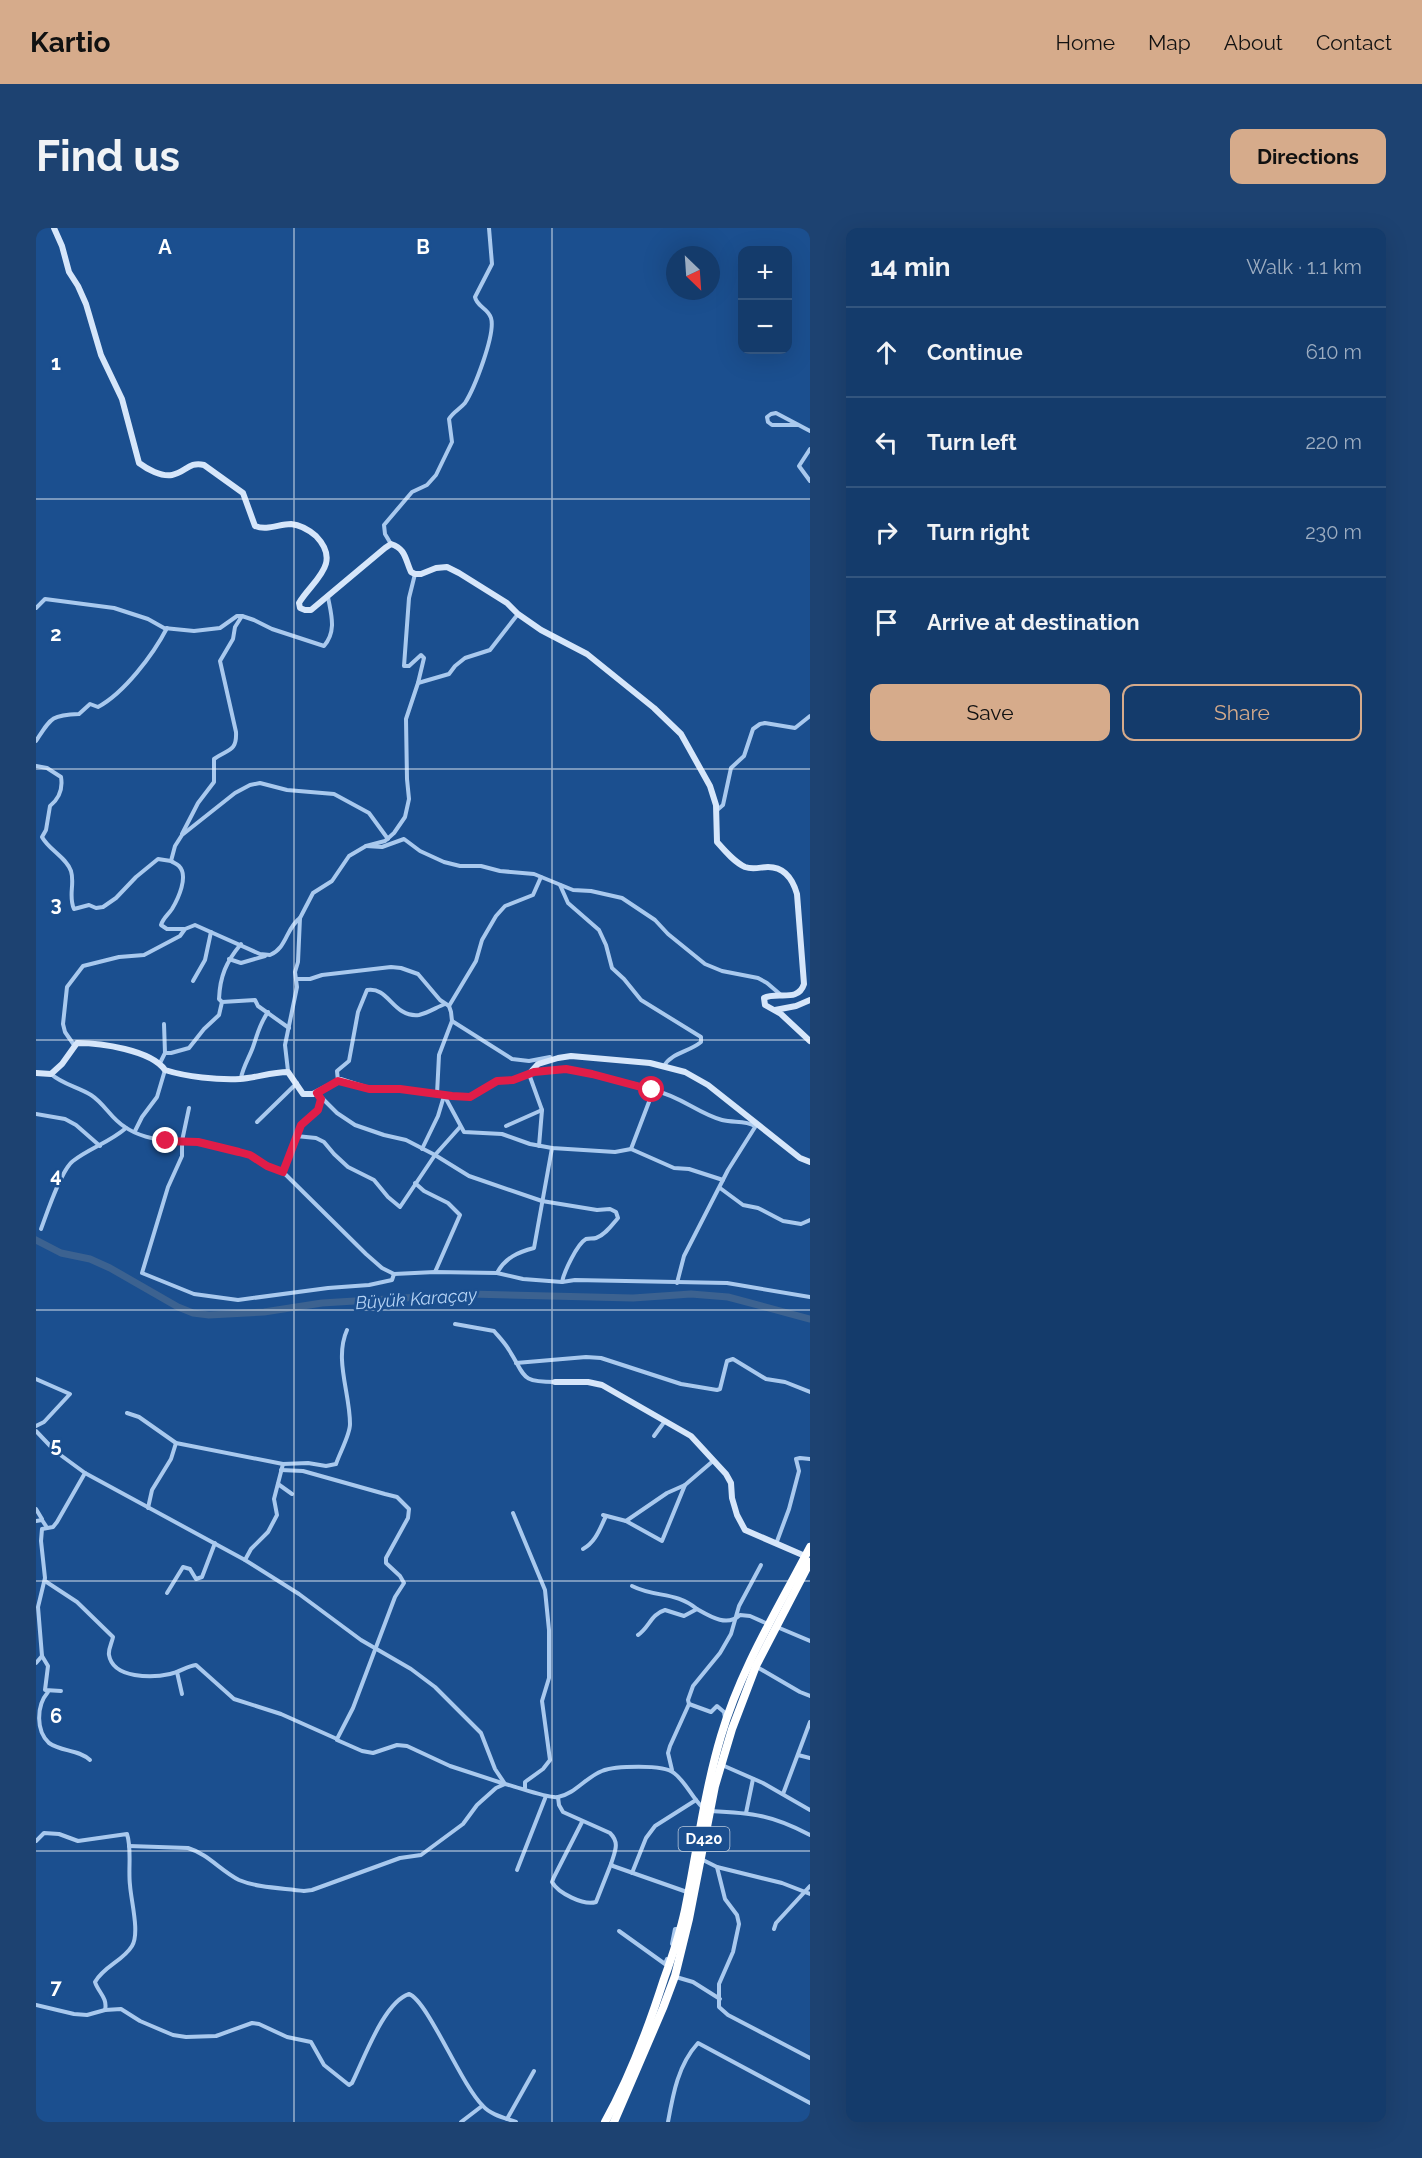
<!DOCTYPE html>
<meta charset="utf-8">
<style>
body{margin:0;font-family:Raleway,sans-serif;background:#1d4271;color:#f1f3f6}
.controls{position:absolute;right:18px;top:18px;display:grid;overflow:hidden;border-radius:12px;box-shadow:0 6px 24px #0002}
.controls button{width:54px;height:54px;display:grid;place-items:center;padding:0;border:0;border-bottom:2px solid #33557e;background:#143b6b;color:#f1f3f6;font:30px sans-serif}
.compass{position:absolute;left:630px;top:18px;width:54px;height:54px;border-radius:50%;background:#143b6b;box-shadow:0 6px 24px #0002;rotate:155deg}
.stop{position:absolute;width:18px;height:18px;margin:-14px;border:4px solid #e11d48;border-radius:50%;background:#fff}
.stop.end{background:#e11d48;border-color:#fff;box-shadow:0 2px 6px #0008}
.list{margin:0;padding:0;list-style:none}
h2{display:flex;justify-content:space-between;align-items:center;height:78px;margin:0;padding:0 24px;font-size:26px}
h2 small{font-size:20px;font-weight:400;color:#9dadc1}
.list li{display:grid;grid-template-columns:39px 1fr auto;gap:18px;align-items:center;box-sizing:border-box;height:90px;padding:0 24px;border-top:2px solid #33557e}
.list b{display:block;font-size:22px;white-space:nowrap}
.list em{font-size:20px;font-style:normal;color:#9dadc1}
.actions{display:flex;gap:12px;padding:18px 24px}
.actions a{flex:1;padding:14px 0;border:2px solid #d6ab8b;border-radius:12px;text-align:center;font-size:21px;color:#d6ab8b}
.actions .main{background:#d6ab8b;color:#111}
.icon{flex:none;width:33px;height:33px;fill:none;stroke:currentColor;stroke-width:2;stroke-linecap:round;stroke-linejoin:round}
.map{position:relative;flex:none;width:774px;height:1894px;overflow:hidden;border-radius:12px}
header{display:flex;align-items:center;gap:36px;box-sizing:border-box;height:84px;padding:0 30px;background:#d6ab8b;color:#111}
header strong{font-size:28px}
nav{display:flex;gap:33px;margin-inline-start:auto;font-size:21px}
.intro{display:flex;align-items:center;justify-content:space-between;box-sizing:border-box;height:144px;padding:0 36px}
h1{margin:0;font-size:42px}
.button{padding:15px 27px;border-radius:12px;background:#d6ab8b;color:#111;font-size:21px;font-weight:700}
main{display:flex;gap:36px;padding:0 36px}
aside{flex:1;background:#143b6b;border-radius:12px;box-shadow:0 6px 24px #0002}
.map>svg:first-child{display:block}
</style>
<header>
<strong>Kartio</strong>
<nav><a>Home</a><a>Map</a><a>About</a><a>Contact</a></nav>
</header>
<div class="intro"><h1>Find us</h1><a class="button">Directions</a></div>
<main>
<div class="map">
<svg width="774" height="1894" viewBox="0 0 774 1894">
<rect width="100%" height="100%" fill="#1b4f8f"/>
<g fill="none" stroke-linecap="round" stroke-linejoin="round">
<!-- river -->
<polyline stroke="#3c6290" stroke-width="7" points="0,1012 25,1025 54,1031 74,1040 142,1079 157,1085 173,1087 228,1084 286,1075 433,1066 597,1070 655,1066 692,1069 774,1091"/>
<!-- street -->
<g stroke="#a9c9ee" stroke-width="4">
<polyline points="761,197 736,197 732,194 731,189 735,186 740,185 774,203"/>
<polyline points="774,221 763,238 774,253"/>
<path d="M355,316l-6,-10 -1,-9 28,-33 15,-7 9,-10 16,-33 -3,-23c4,-7 11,-10 16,-16 9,-14 31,-69 26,-85 -3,-10 -14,-11 -16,-21l17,-33 -3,-36"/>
<path d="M0,380l9,-9 69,9 34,11 16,9 30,3 26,-3 17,-12h5l12,4 18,9 52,17c13,-15 7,-32 4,-49"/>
<polyline points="382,455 413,446 419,438 429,430 454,422 482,386"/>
<path d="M0,513c15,-23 15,-26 43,-27l11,-10 8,3c26,-14 55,-52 69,-79"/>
<path d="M0,538l11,2 14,9c2,12 -1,21 -11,29l-4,24 -4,7c7,13 24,20 29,34 4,13 -3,25 3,38l15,-4 7,3 7,-1 13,-9 20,-21 22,-18 13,2"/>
<polyline points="680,583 687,577 695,540 708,528 717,501 724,496 729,495 759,500 774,488"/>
<path d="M146,606l16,-31 16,-21v-23c14,-10 23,-7 22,-27l-16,-71 13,-22 2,-12 7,-11"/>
<polyline points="330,618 346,619 368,611 384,623 408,634 424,638 445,638 464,643 498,646 537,662 555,663 586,670 619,692 632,706 669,736 686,743 722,750 731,755 745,767"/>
<path d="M524,657l8,18 31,27 7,15 6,23 12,11 17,21 60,37v5c-12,10 -30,11 -37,24"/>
<polyline points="264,690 277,665 296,653 313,628 330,618 349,613 358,605 369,589 373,571 371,551 370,491 382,455 388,430 385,427 373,438 368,438 373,370 379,346"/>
<path d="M148,701h-17l-6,-4c2,-7 7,-10 11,-16 6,-10 17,-33 7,-43 -2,-2 -5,-3 -8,-5l4,-15 7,-11 53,-42 15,-8 10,-2 27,7 47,4 35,19 19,26"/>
<polyline points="193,731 205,735 229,728"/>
<polyline points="260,751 274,751 286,747 355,739 365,740 382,746 404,772 413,778 415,784 416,793 403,827 401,866"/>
<polyline points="157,753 169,732 175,704"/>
<path d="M186,774l-3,-3c1,-23 7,-37 22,-55"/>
<polyline points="413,778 440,733 446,712 460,688 469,678 497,667 505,649"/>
<polyline points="416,793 476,831 493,833 514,829"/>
<polyline points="128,796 129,825"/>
<path d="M38,817l-9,-13 -2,-8 4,-37 16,-21 36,-9 25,-2 36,-19 5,-7 10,-4 65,29 10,1c17,-7 16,-27 30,-37l-2,44 -3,10 2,15 -12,58 3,26"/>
<polyline points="124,835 129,825 135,825 153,820 168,801 183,787 186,774 219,772 222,778 253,800"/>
<path d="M15,846c11,10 27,13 40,21 14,9 20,24 34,32 11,8 30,13 43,14 11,1 22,-1 33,2 15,4 34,6 49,12 11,5 21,13 33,17l83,82 16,14 12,6 41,-2 62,1 26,6 39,3 13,-2 152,3 83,14"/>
<path d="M205,850c2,-11 8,-20 12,-31 5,-14 6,-22 15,-35"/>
<path d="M302,853l-1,-10 12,-10 9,-49 9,-22c22,-4 26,28 52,25 9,-2 18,-8 26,-11"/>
<path d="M281,865l20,20 18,12 29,10 22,5 29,15 34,21 73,25 55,9 13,-1 6,3 2,6c-6,7 -13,17 -22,20 -3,1 -7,0 -10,1 -9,5 -22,33 -24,43"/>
<polyline points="408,867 428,904 466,906 494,916 516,920 579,924 595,921 638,940 653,941 687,952"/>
<polyline points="153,880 146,913 146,928 132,959 106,1045 158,1066 202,1072 292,1060 333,1057 356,1052 358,1046"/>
<polyline points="0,886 29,891 40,897 64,918"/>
<polyline points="221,894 261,855"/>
<polyline points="470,898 506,882"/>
<polyline points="99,903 106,889 121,869 129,842"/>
<polyline points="260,908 280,910 288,914 298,926 312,939 338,952 352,969 364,979 399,927 424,899"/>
<path d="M503,918l3,-36 -13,-36c27,-12 61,0 89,7 12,2 26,4 36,12"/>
<polyline points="386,921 402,888 408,868"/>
<path d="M595,921l21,-55 4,-3c24,5 43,23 66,29 12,3 23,0 33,6"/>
<polyline points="247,944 265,897 282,881 285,871"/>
<polyline points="379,955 388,963 412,975 424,987 399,1044"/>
<polyline points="684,960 707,977 722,980 747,993 765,996 774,992"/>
<path d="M5,1001c6,-16 20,-59 32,-68 17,-13 37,-19 53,-33"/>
<path d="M461,1045c8,-15 21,-21 37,-25l18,-100"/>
<polyline points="641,1055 648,1028 692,942 721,896"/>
<path d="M419,1096l39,7c5,6 11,12 15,19 17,26 10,32 46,32"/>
<polyline points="480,1135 550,1129 565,1130 645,1156 681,1162 684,1161 691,1133 697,1131 730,1151 749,1154 774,1164"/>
<polyline points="0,1151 34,1166 8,1194 0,1198"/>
<polyline points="91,1185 103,1189 140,1215 247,1236"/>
<path d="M0,1203l19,20 30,22 160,87 54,34 62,46 50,29 24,18 46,46 14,36 10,15c13,3 44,15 53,13 17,-3 28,-20 44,-26 12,-5 62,-7 72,2 12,9 18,25 29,35"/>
<polyline points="618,1208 629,1193"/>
<polyline points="242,1256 256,1266"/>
<polyline points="112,1280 116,1262 135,1231 140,1215"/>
<polyline points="0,1281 6,1291"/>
<polyline points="477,1285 509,1362 513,1402 513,1450 506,1473 514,1532 507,1541 489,1554 489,1560"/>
<polyline points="567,1287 590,1293 626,1313 649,1257"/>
<polyline points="0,1293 6,1292 10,1298"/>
<polyline points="590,1293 631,1265 649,1257 677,1233"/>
<polyline points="740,1316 753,1281 763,1243 760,1231 764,1230 774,1231"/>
<path d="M547,1321c13,-7 17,-21 23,-33"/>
<path d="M209,1332l6,-11 17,-17 9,-17 -3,-16 9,-35 25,-1 18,3 10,-2c4,-12 14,-29 14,-40 0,-31 -16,-65 -3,-94"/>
<path d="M9,1353l32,21 36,35c-1,6 -5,12 -4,18 4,24 44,23 61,19 10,-2 17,-8 26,-9l38,34 47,15 56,25 16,-31 42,-111 9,-14 -4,-7 -14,-13v-5l22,-40 1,-9 -12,-12 -12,-3 -82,-23 -22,-1"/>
<path d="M596,1358c24,12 43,5 65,23"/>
<polyline points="131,1365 147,1339 154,1341 160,1351 166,1349 179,1315"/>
<polyline points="741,1399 774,1413"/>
<path d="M602,1407c11,-7 13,-21 27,-25l19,6 13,-7c14,8 30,18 43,6l10,1 18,8"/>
<polyline points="0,1435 6,1428"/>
<polyline points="721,1439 764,1464 774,1468"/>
<polyline points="141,1444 146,1466"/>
<polyline points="25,1463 9,1462 12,1438 6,1428 2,1379 9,1350 5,1313 6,1301 17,1299 21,1294 49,1245"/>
<path d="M12,1464c-12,14 -12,39 1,51 13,9 29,6 41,17"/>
<polyline points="653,1476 675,1484 681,1478 688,1484 689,1490"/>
<polyline points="762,1527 774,1530"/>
<polyline points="686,1537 727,1555 774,1582"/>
<polyline points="636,1542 632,1525 634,1518 653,1476 652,1472 657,1458 684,1425 695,1406 703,1378 725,1337"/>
<polyline points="747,1566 774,1494"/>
<path d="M522,1569l1,8 4,7 47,21c10,10 5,18 1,31l2,2 74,26"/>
<path d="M674,1583c43,2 62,4 100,24"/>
<polyline points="710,1585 717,1551"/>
<path d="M546,1594l-28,55 -2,5c6,11 32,24 44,20l15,-38"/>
<path d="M0,1613l8,-8 15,1 19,7 49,-7c5,15 1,35 3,51 1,16 10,48 2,61 -9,15 -28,20 -37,36 3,10 13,16 10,28"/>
<path d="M93,1618l59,2c20,6 33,23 51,32 19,8 44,8 65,11l8,-1 88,-32 21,-3 42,-31 14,-19 19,-17 9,-4 -55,-18 -43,-20 -10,-1 -24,8 -11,-2 -25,-11"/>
<polyline points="665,1631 681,1639 746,1655 774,1666"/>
<polyline points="681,1639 689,1671 701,1687 703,1696 697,1724 683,1756 683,1779 692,1787 774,1830"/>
<polyline points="481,1642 510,1568"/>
<polyline points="596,1645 610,1610 619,1598 660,1572"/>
<polyline points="738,1701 740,1695 774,1658"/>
<polyline points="583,1703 629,1736 631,1731"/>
<polyline points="636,1716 639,1701 643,1701"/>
<polyline points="640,1749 657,1754 684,1771"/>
<path d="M0,1777l38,9 13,1 18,-5 16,-1 19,12 33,14 13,2 30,-1 36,-13 7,1 28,13 24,5 13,23 25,20 3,-2c12,-24 32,-81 57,-89 19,7 52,91 74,112 8,9 22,12 33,16"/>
<polyline points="471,1891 498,1843"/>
<polyline points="425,1894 446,1878"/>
<path d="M632,1894c5,-28 10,-57 30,-79l112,60"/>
</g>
<!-- secondary -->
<g stroke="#d6e6fa" stroke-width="6">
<path d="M18,0l8,18 7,26 9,14 8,18 15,51 21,44 17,64c8,6 22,14 33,12 13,-2 17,-14 32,-10l39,28 12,33c12,5 24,-2 36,-2 10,1 18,6 25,12 27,28 -4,45 -17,67l1,5 5,2h6l74,-62 6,-4c15,5 14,15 20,28l4,2h6l15,-6 11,-1 12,6 48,30 11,11 23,16 46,24 67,54 27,26 29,52 6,19 1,37c8,9 17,20 28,25 8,3 16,0 23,0 17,0 25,13 29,27l7,90c-6,19 -27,7 -40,14l1,7 16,9 29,27"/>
<polyline points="739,782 760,778 774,772"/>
<path d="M0,845l15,1 11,-10 15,-21c24,0 74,7 88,27 22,7 52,10 75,9 16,-1 31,-7 48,-7l15,22h10l28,-14 28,9h31l52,7 18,1 27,-16 16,-1 16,-6 9,-10 20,-6 13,-2 79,7 35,9 23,13 92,73 10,4"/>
<polyline points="519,1154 552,1154 566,1157 655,1208 690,1246 695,1255 696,1270 701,1287 709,1302 769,1328"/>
</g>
<!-- highway -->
<g stroke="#fff" stroke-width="8">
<path d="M569,1894c25,-45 43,-93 59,-143 8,-22 16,-46 21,-69 12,-58 19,-117 36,-174 20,-68 57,-127 89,-189"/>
<polyline points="578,1894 627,1780 639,1748 653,1691 679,1558 696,1501 720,1438 774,1334"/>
</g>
</g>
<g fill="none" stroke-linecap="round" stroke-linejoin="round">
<!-- route -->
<polyline stroke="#e11d48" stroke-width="8" points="130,913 162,914 203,924 214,927 231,938 247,944 265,897 282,882 285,871 281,865 302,853 333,861 364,861 416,868 434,869 461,853 477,852 498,844 530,841 556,846 616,862"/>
</g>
<!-- grid -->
<path fill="none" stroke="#fff" stroke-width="1.5" stroke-opacity="0.55" d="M258,0v1894M516,0v1894M0,271h774M0,541h774M0,812h774M0,1082h774M0,1353h774M0,1623h774"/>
<g text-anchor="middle" stroke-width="5" stroke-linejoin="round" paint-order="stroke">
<!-- shield labels -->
<rect fill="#1b4f8f" stroke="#bbcadd" stroke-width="1.5" x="642.5" y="1599" width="51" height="24" rx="4.5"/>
<g font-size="15" font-weight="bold" fill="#fff">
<text x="668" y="1616">D420</text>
</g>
<!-- water labels -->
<g font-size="18" font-style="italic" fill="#b5d3f5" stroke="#1b4f8f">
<text transform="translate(380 1071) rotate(-4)" y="6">Büyük Karaçay</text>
</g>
</g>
<g font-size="20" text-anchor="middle" font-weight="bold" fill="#fff" stroke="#1b4f8f" stroke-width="5" stroke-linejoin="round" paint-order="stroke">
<text x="129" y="26">A</text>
<text x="387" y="26">B</text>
<text x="20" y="142">1</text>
<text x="20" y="413">2</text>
<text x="20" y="683">3</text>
<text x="20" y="954">4</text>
<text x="20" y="1224">5</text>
<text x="20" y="1495">6</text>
<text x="20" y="1766">7</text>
</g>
</svg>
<div class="controls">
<button>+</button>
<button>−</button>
</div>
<svg class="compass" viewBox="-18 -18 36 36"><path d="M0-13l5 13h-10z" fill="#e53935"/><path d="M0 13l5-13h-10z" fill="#9dadc1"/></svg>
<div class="stop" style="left:616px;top:862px"></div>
<div class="stop end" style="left:130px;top:913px"></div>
</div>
<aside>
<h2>14 min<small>Walk · 1.1 km</small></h2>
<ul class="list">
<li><svg class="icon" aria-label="ahead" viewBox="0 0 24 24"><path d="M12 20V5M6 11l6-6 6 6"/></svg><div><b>Continue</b></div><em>610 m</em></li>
<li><svg class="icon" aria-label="left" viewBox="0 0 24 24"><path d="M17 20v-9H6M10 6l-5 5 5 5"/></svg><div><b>Turn left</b></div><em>220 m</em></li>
<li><svg class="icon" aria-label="right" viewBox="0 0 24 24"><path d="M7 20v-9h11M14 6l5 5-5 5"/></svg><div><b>Turn right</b></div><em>230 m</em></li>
<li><svg class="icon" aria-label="arrive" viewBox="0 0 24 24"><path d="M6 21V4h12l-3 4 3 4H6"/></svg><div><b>Arrive at destination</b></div></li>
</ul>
<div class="actions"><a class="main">Save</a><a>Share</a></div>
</aside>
</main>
